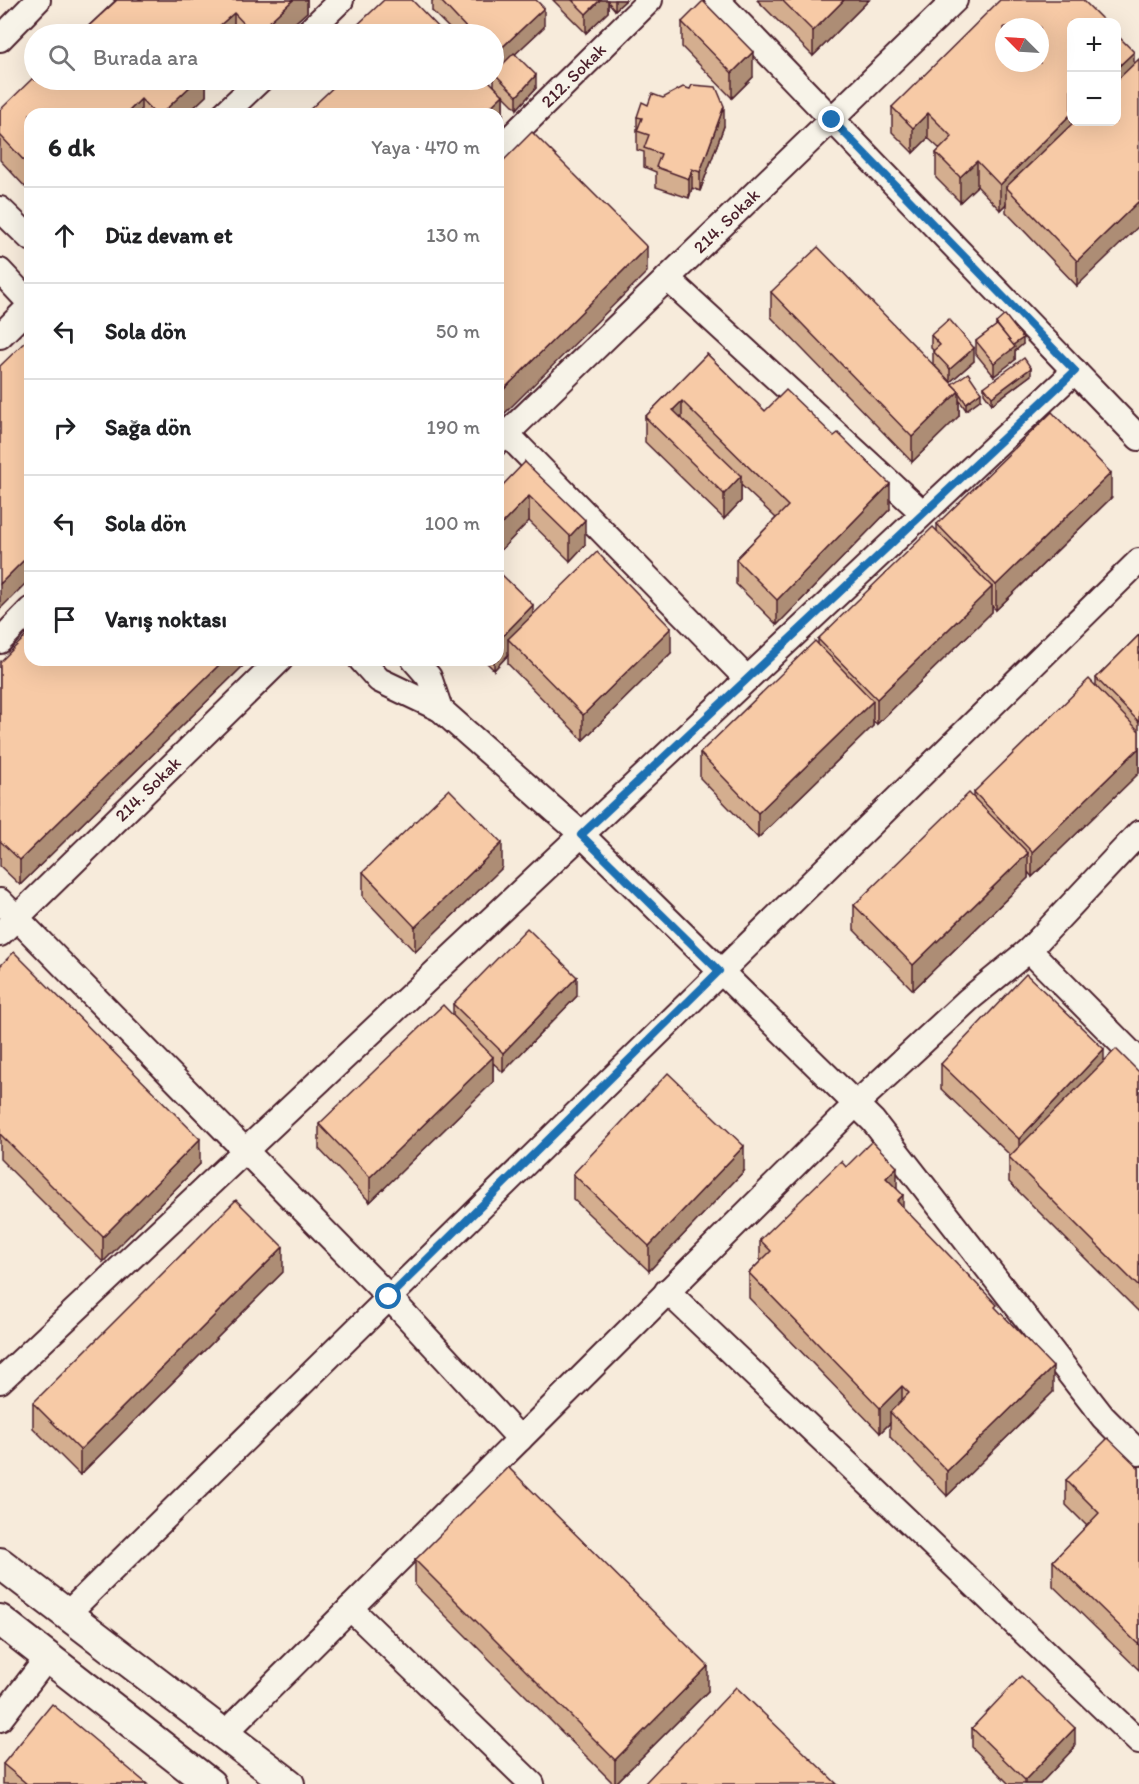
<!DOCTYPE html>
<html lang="tr">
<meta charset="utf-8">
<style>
body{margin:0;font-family:Itim,sans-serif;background:#f6f6f6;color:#202124}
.controls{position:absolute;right:18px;top:18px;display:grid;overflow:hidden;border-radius:12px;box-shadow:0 6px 24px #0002}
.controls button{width:54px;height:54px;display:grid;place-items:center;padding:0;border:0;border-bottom:2px solid #e0e0e0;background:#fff;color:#202124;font:30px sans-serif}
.compass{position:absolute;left:995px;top:18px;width:54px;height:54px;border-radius:50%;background:#fff;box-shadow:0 6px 24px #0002;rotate:294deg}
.stop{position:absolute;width:18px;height:18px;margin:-14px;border:4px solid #1f6fb2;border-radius:50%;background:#fff}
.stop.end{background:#1f6fb2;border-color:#fff;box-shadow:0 2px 6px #0008}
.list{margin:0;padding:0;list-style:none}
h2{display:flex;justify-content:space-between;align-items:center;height:78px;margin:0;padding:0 24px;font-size:26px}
h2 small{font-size:20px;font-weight:400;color:#757577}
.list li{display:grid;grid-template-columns:39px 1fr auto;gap:18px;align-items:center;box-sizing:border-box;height:96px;padding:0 24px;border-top:2px solid #e0e0e0}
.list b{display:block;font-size:22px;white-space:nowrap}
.list em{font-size:20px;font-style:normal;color:#757577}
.icon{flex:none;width:33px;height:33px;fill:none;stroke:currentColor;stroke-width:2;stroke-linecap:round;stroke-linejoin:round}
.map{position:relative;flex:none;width:1139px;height:1784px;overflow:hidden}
.search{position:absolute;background:#fff;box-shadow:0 6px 24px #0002;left:24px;top:24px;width:480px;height:66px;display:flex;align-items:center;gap:15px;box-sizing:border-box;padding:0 21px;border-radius:33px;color:#757577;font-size:22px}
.panel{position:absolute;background:#fff;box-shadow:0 6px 24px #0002;left:24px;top:108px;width:480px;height:558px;border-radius:18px}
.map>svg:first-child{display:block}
</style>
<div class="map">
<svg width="1139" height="1784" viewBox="0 0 1139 1784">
<rect width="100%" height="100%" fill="#f7ebdb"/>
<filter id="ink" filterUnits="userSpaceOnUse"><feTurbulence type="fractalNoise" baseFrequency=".0167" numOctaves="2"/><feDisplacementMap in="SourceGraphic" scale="12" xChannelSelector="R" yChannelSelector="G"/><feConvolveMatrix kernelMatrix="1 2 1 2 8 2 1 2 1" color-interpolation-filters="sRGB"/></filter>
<g filter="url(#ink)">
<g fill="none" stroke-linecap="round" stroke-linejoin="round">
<!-- minor casing -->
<g stroke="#4a1f2b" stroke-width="28">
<g id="minor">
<polyline points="717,0 1139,438"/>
<polyline points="306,34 341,0"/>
<polyline points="0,39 38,0"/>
<polyline points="224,114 260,80"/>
<path id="s1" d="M498,150l152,-150"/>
<polyline points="0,209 30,238"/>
<polyline points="0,271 30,303"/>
<polyline points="667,278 923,513"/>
<polyline points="0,336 30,306"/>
<polyline points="507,434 747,679"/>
<path id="s2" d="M498,442l457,-442"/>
<polyline points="0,641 30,610"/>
<polyline points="361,660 379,680 440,709 576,829 873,1121 1103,1417 1139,1453"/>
<polyline points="414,660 429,677 440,709"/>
<polyline points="0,901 389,1297 520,1439"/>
<path id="s3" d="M0,934l280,-274"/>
<polyline points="1029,950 1139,1061"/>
<polyline points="667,1291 1139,1742"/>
<polyline points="0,1381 1075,371"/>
<polyline points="350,1608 532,1784"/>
<polyline points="67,1614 1139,561"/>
<polyline points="0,1719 48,1657"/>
<polyline points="224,1734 855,1105 968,1000 1029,950 1139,833"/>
</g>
</g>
<!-- major casing -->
<g stroke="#4a1f2b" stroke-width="34">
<g id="major">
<polyline points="0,1563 289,1784"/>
<polyline points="0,1620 210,1784"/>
</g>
</g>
<!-- minor -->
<use href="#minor" stroke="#f7f3e8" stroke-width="24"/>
<!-- major -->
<use href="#major" stroke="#f7f3e8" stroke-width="30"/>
</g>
<!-- wall -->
<g fill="#d4ae8f" stroke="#4a1f2b" stroke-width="1.5">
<polygon points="114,0 307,0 307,12 282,34 80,34 115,1"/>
<polygon points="432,0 536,0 544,27 515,54 536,88 517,109 503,95 503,120 494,85 494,34 455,34 432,11"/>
<polygon points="553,0 626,0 615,10 608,2 608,12 586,33"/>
<polygon points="757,0 869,0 813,56"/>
<polygon points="682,22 753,77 732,98 682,47"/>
<polygon points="206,80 206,96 187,114 30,114 30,192 0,160 0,110"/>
<polygon points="648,105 724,126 700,191 692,188 689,198 656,187 656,172 644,167 644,152 637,150 637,117"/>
<polygon points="892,107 1116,122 1077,286 1006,212 1006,204 1000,210 977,186 960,202 936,178 936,153 940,149 928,138 913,153 892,132"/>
<polygon points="771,292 952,385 981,399 966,410 959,400 959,416 912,462 771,317"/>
<polygon points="996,323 1023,344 1015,351 1015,360 994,376 976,354 976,341 996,326"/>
<polygon points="931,335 974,361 950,382 933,364 933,350 931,348"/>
<polygon points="707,354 765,411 890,509 777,625 736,584 736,559 776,518 741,485 741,501 724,519 645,442 645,417"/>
<polygon points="1031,375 992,404 984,393 984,387"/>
<polygon points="525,462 585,545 570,561 529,521"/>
<polygon points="1111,498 996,610 992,606 992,612 877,724 873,721 873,726 758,838 700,778 700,753 818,645 818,639 937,531 937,524"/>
<polygon points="498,571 533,615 671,653 583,740 508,664 508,655 494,670 484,660 498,660"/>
<polygon points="1139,635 1139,773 1032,877 1028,872 1028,878 913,990 854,930 854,905 974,798 974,792 1096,686 1096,678"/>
<polygon points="30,660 249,660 20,885 0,866 0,662"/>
<polygon points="502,868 415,952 363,897 363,872"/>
<polygon points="0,966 200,1164 103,1262 0,1159"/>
<polygon points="577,996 503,1072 493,1063 493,1082 370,1202 319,1149 319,1124 453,1015 453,1004"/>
<polygon points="1104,1061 1139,1072 1139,1312 1009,1182 1009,1157 1010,1155 941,1089 941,1064"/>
<polygon points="846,1167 897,1190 903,1208 997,1310 1053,1392 947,1496 890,1437 890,1423 880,1433 749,1298 749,1273 760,1262 760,1240"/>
<polygon points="744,1171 649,1271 573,1199 573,1174"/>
<polygon points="283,1272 80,1475 33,1428 33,1403"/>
<polygon points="1139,1468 1139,1670 1053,1586 1053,1561 1087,1526 1066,1505 1066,1480"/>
<polygon points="415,1560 708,1691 615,1784 614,1784 415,1585"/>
<polygon points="972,1728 1075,1747 1040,1784 1009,1784 972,1747"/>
<polygon points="3,1764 147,1784 3,1784"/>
</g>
<!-- shaded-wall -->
<g fill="#ad8d74" stroke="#4a1f2b" stroke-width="1.5">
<polygon points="293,0 307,0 307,12 282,34 256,34"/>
<polygon points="600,0 608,0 608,12 586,33 586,14"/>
<polygon points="615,0 626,0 615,10"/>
<polygon points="844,0 869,0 813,56 813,31"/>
<polygon points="544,8 544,27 494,74 494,55"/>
<polygon points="234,13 234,34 210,34"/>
<polygon points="753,52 753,77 732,98 732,73"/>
<polygon points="1134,52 1134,77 1116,94 1116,69"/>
<polygon points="536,75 536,88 517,109 517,96"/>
<polygon points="197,80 206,80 206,96 187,114 161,114"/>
<polygon points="503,95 503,120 498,125 498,114 483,114"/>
<polygon points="141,99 141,114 126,114"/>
<polygon points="724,106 724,126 700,191 700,172"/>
<polygon points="928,113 928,138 913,153 913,128"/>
<polygon points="1071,114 1071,122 1089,122 1006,187 1006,204 1000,210 1000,185"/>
<polygon points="977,161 977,186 960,202 960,177"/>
<polygon points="692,169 692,188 689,198 689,179"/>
<polygon points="1139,201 1139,226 1077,286 1077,261"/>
<polygon points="647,247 647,272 498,420 498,395"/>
<polygon points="1023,338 1023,344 1015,351 1015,360 994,376 994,363 1013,345"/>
<polygon points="974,348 974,361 950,382 950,369"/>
<polygon points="1031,368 1031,375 992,404 992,397"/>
<polygon points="959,391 959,416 912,462 912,437"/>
<polygon points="981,392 981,399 966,410 966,403"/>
<polygon points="682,401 682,426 673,410"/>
<polygon points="1111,473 1111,498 996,610 996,585"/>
<polygon points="741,476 741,501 724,519 724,494"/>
<polygon points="890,484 890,509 777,625 777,600"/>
<polygon points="529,496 529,521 498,553 498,528"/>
<polygon points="585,520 585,545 570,561 570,536"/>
<polygon points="30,554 30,579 0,609 0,584"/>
<polygon points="992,587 992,612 877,724 877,699"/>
<polygon points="533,605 533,630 508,639 508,655 494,670 494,660 498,660 498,641"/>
<polygon points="671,628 671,653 583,740 583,715"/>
<polygon points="224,660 249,660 20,885 20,860"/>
<polygon points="873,701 873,726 758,838 758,813"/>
<polygon points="1139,748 1139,773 1032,877 1032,852"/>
<polygon points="502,843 502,868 415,952 415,927"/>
<polygon points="1028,853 1028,878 913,990 913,965"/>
<polygon points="577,977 577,996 503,1072 503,1053"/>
<polygon points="1104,1049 1104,1074 1019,1164 1019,1139"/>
<polygon points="493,1057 493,1082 370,1202 370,1177"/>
<polygon points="200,1139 200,1164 103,1262 103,1237"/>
<polygon points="744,1146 744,1171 649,1271 649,1246"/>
<polygon points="897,1167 897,1192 886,1178"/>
<polygon points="903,1195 903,1220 897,1201"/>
<polygon points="283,1247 283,1272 80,1475 80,1450"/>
<polygon points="1053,1367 1053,1392 947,1496 947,1471"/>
<polygon points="902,1386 902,1411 890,1412 890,1423 880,1433 880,1408"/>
<polygon points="708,1666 708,1691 615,1784 615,1760"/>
<polygon points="1075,1728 1075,1747 1040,1784 1025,1784 1025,1780"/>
</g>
<!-- building -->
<g fill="#f7caa6" stroke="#4a1f2b" stroke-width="1.5" fill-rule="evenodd">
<polygon points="117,0 293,0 256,34 254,34 234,13 210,34 80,34"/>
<polygon points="384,0 412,0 445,34 355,34 351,31"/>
<polygon points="440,0 536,0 544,8 494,55 494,34 472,34"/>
<polygon points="572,0 600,0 586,14"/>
<polygon points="782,0 844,0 813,31"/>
<path d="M1000,0h83l22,22h-34v92l-71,71 -23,-24 -17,16 -24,-24 16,-16 -24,-24 -15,15 -21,-21zM1004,27h36v36h-36z"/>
<polygon points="703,1 753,52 732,73 682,22"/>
<polygon points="1116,34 1134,52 1116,69"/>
<polygon points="514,53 536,75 517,96 494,73"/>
<polygon points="1139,59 1139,201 1077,261 1006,187 1074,122 1116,122 1116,81"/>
<polygon points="34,77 34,80 197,80 161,114 155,114 141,99 126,114 30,114 30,167 0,135 0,110"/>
<polygon points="341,80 488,80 503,95 483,114 305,114"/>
<polygon points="692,85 716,87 724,106 700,172 692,169 689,179 656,167 661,154 644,148 649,135 637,131 642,118 637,117 642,102 648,105 652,94 663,98 683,87 690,89"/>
<polygon points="532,132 647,247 498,395 498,166"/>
<polygon points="818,247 959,391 912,437 771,292"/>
<polygon points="1005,315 1023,338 1013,345 996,323"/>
<polygon points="949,319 974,348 950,369 933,351 940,345 931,335"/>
<polygon points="997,325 1015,347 994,363 976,341"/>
<polygon points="30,337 30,554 0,584 0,366"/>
<polygon points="707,354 765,411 786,390 834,436 838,433 890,484 777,600 736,559 788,506 682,401 673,410 741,476 724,494 645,417"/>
<polygon points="1024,358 1031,368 992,397 984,387"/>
<polygon points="968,373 981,392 966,403 959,393 959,391 952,384"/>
<polygon points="1052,412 1111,473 996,585 937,524"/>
<polygon points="525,462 585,520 570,536 529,496 498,528 498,490"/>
<polygon points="933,527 992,587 877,699 818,639"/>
<polygon points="597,552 671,628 583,715 508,639"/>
<polygon points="498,571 533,605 498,641"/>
<polygon points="30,632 30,660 224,660 20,860 0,841 0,662"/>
<polygon points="1139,635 1139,722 1096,678"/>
<polygon points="815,641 873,701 758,813 700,753"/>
<polygon points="1089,679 1139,731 1139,748 1032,852 974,792"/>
<polygon points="449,789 502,843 415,927 363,872"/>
<polygon points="969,793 1028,853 913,965 854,905"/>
<polygon points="527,928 577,977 503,1053 453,1004"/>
<polygon points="14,952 200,1139 103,1237 0,1134 0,966"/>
<polygon points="1026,974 1104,1049 1019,1139 941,1064"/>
<polygon points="443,1005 493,1057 370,1177 319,1124"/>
<polygon points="1116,1049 1139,1072 1139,1287 1009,1157"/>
<polygon points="668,1073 744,1146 649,1246 573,1174"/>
<polygon points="872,1141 897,1167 886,1178 903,1195 897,1201 997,1305 995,1307 1053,1367 947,1471 890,1412 909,1393 902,1386 880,1408 749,1273 771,1251 760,1240 841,1161 846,1167"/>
<polygon points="236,1200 283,1247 80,1450 33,1403"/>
<polygon points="1108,1438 1139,1468 1139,1645 1053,1561 1099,1513 1066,1480"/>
<polygon points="508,1467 708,1666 615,1760 415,1560"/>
<polygon points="1021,1676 1075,1728 1025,1780 972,1728"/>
<polygon points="736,1687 837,1784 644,1784"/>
<polygon points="52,1704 147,1784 27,1784 3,1764"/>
</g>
</g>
<g fill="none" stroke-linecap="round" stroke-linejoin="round" filter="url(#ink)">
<!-- route -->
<polyline stroke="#1f6fb2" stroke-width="8" points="389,1297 719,971 581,835 1075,371 832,120"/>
</g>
<g text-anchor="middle" stroke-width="4.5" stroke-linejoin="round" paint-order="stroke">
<!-- street labels -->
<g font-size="18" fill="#4a1f2b" stroke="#f7f3e8">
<text dy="6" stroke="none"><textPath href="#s1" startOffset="106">212. Sokak</textPath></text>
<text dy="6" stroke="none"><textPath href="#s2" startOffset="318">214. Sokak</textPath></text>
<text dy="6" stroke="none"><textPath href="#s3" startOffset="207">214. Sokak</textPath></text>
</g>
</g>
</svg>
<div class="controls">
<button>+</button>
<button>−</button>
</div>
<svg class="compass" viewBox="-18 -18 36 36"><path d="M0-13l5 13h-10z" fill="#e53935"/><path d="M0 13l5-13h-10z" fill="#757577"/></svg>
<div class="stop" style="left:389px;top:1297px"></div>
<div class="stop end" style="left:832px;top:120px"></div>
<div class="search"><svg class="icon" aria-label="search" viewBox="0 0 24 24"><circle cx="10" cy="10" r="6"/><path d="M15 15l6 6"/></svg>Burada ara</div>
<section class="panel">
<h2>6 dk<small>Yaya · 470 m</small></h2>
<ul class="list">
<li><svg class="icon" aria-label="ahead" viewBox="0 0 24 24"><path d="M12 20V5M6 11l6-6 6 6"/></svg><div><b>Düz devam et</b></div><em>130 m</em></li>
<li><svg class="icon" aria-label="left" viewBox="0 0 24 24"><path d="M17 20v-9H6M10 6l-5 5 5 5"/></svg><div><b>Sola dön</b></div><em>50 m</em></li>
<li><svg class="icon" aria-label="right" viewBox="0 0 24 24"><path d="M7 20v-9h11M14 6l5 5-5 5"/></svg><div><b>Sağa dön</b></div><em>190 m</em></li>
<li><svg class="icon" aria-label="left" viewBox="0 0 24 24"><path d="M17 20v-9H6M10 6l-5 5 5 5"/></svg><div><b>Sola dön</b></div><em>100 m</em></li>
<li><svg class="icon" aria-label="arrive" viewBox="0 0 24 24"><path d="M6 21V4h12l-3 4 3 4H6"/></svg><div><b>Varış noktası</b></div></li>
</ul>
</section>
</div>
